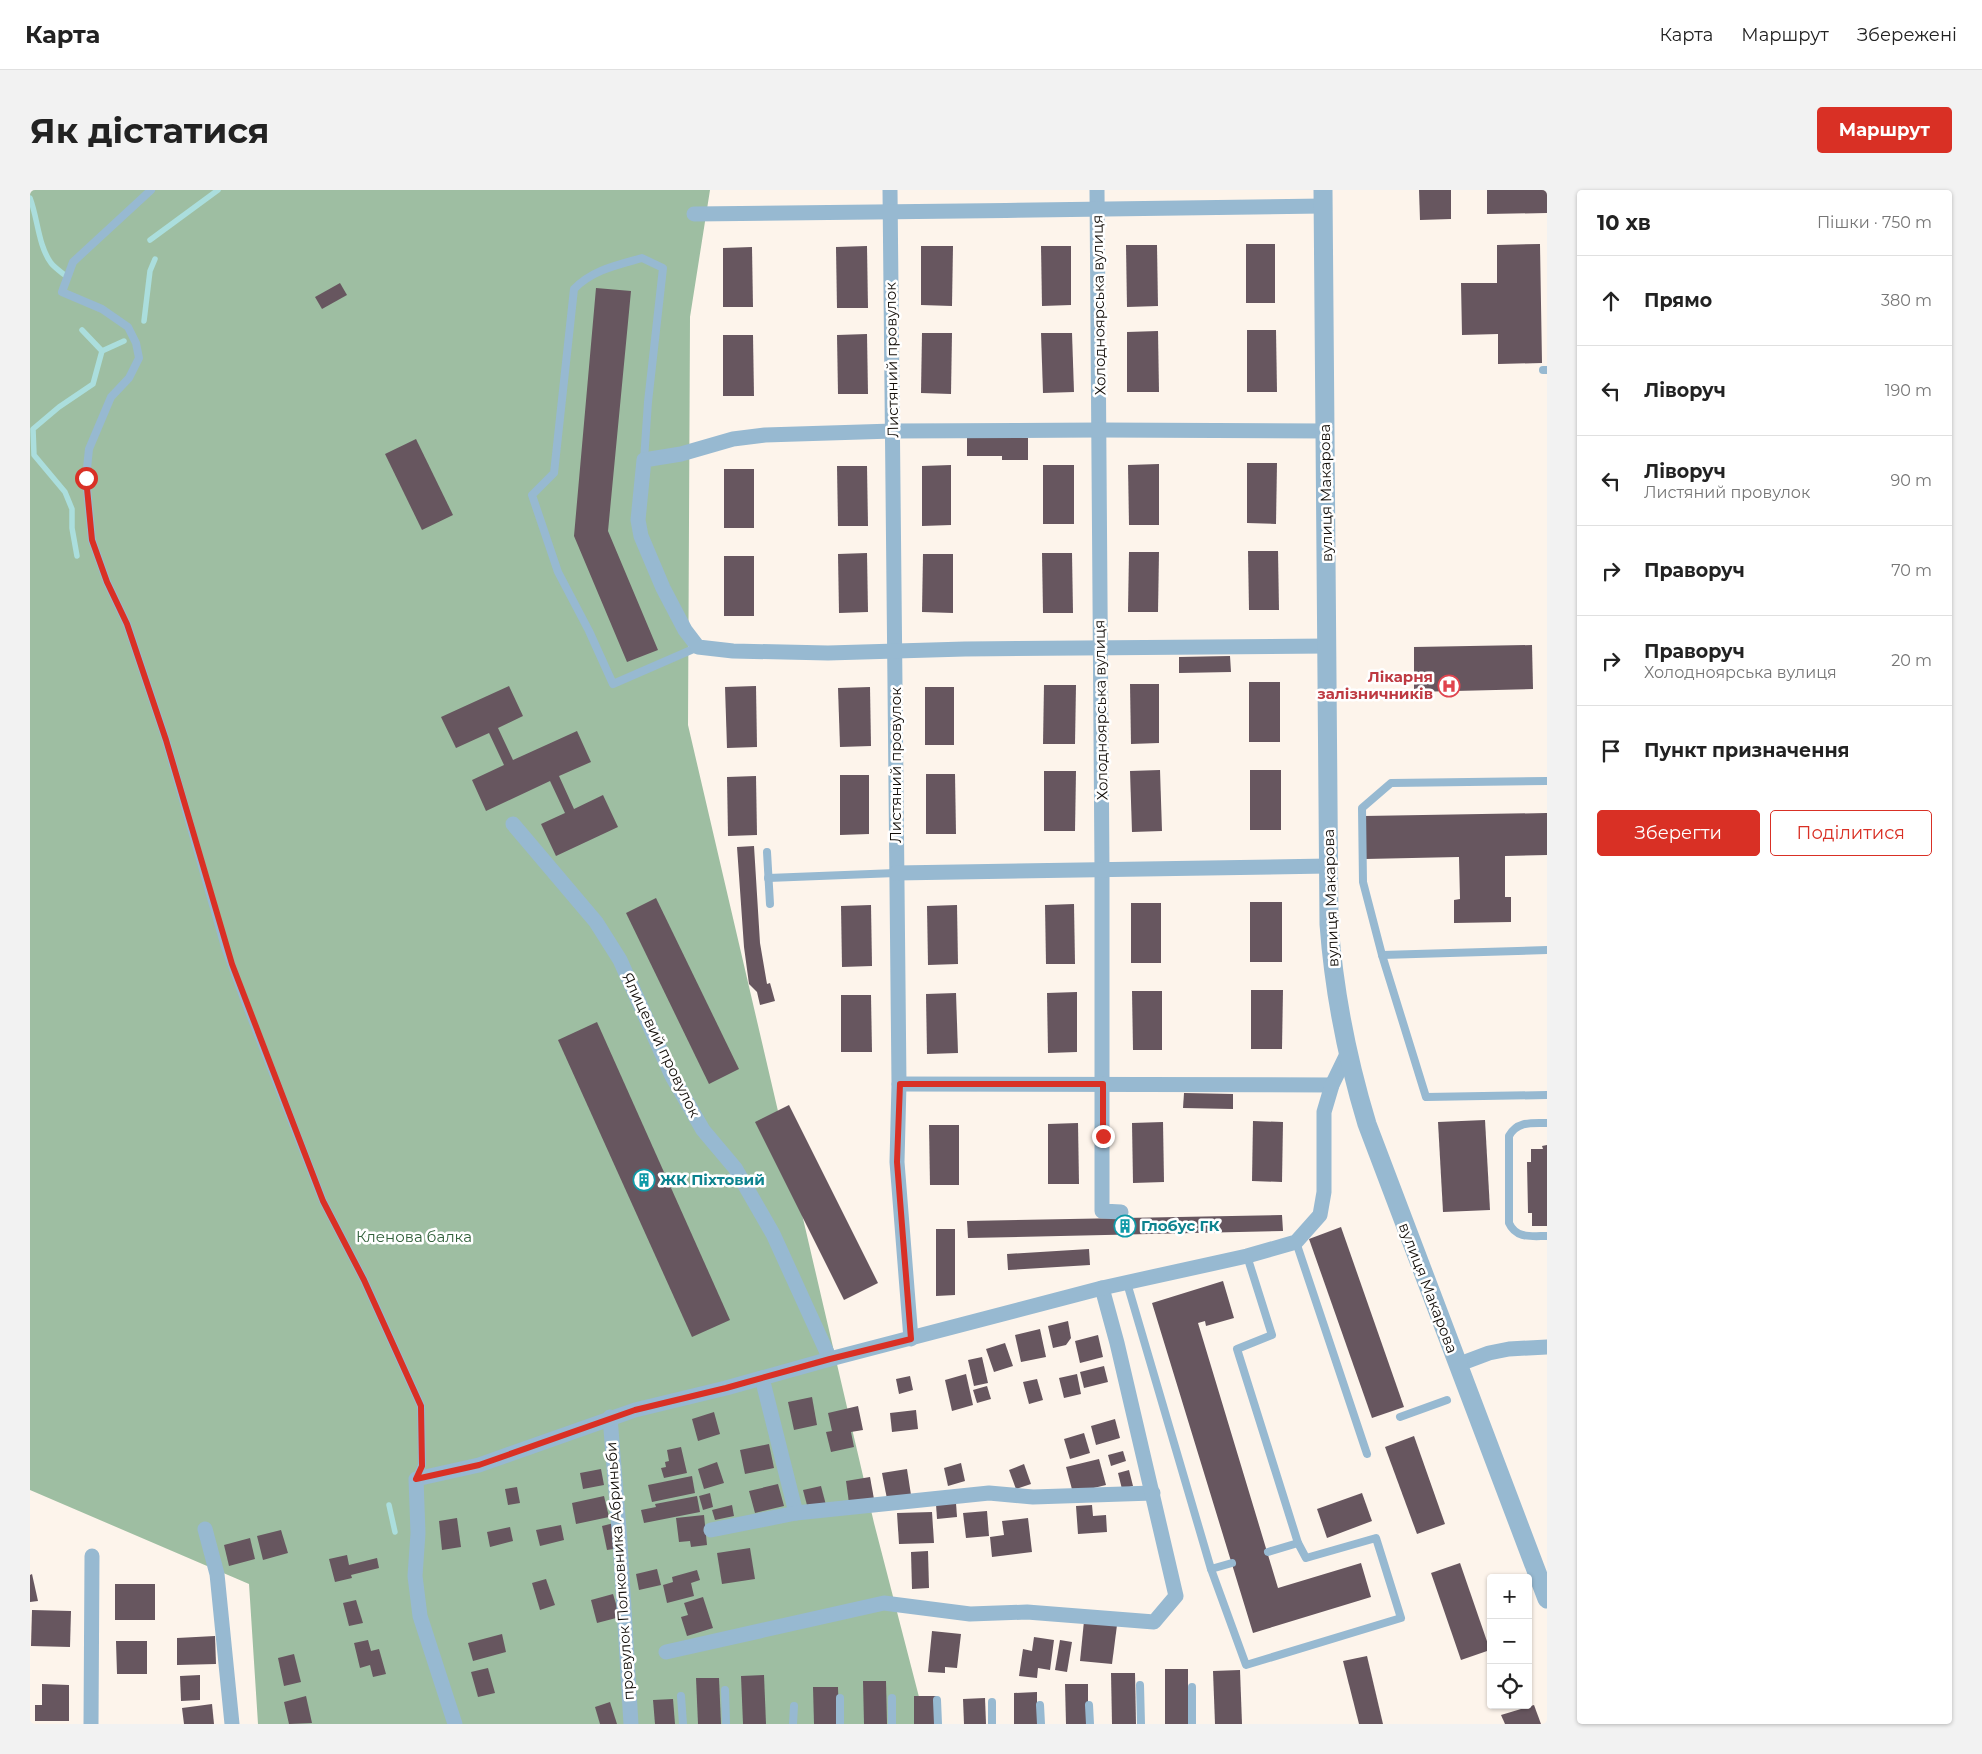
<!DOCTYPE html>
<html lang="uk">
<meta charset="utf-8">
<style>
body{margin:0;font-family:Montserrat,sans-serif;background:#f2f2f2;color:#222}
.controls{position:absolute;right:15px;bottom:15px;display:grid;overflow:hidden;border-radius:5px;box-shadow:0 1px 4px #0004}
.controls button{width:45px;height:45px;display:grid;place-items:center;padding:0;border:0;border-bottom:1px solid #e0e0e0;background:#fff;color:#222;font:25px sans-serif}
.stop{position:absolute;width:15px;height:15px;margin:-11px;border:4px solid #d93025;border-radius:50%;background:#fff}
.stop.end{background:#d93025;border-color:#fff;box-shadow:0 1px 5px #0008}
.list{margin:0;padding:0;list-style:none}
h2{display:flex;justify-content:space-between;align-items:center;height:65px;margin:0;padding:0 20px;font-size:21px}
h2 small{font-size:16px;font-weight:400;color:#767676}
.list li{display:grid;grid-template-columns:32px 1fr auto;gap:15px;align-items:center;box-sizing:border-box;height:90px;padding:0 20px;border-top:1px solid #e0e0e0}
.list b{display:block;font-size:19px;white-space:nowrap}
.list p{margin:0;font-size:16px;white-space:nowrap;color:#767676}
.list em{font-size:16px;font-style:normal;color:#767676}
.actions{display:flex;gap:10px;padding:15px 20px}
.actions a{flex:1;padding:11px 0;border:1px solid #d93025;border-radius:5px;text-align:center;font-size:18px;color:#d93025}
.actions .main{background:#d93025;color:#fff}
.icon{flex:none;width:28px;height:28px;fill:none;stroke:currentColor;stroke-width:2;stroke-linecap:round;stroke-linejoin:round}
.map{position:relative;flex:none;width:1517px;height:1534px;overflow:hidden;border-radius:5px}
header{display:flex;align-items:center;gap:30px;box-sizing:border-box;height:70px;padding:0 25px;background:#fff;border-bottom:1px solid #e0e0e0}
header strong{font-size:24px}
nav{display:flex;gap:28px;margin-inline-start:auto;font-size:18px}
.intro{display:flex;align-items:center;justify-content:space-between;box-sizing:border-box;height:120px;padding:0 30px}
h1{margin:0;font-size:35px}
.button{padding:12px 22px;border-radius:5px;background:#d93025;color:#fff;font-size:18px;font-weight:700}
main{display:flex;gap:30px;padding:0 30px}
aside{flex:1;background:#fff;border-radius:5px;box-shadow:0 1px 4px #0004}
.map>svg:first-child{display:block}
</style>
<header>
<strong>Карта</strong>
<nav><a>Карта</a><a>Маршрут</a><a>Збережені</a></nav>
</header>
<div class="intro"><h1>Як дістатися</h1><a class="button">Маршрут</a></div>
<main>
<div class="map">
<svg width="1517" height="1534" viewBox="0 0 1517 1534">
<rect width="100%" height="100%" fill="#fdf4eb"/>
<!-- forest -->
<polygon fill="#9ebea2" points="0,0 680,0 660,127 658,535 844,1333 896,1534 228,1534 219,1394 0,1300"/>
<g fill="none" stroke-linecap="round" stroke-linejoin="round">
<!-- stream -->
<g stroke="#abdedd" stroke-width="5.5">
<path d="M0,8c8,21 8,47 21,65 4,5 10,9 15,13"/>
<polyline points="120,50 188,0"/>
<polyline points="114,131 120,81 125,69"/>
<polyline points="52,140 72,161"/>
<polyline points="47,366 42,338 42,319 35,302 4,265 3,239 29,217 63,194 72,161 94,151"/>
<polyline points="359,1315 365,1342"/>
</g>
</g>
<!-- building -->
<g fill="#67565f">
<polygon points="1389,0 1421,0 1421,29 1390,30"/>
<polygon points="1457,0 1517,0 1517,23 1457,24"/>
<rect x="1216" y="54" width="29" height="59"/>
<polygon points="1510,54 1512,173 1468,174 1468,144 1432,145 1431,93 1467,93 1467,55"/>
<polygon points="1096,55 1127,55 1128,116 1097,117"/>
<polygon points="837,56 838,118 807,118 806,57"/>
<polygon points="891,56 923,56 922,116 891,115"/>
<polygon points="1011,56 1041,56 1041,115 1012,116"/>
<polygon points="722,57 723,117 693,117 693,58"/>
<polygon points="310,93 317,105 292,119 285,107"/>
<polygon points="566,98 601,101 578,341 628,460 597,472 544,346"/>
<polygon points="1217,140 1246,140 1247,202 1217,202"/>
<polygon points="1128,141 1129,202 1097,202 1097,142"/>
<polygon points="892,143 922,143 921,204 891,203"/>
<polygon points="1011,143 1042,143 1044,202 1013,203"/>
<polygon points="837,144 838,204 808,204 807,145"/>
<polygon points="693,145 723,145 724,206 693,206"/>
<polygon points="937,248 998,248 998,270 972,270 972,266 937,266"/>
<polygon points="386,249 423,325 392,340 355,264"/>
<polygon points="1217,273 1247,273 1246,334 1217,333"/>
<polygon points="1129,274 1129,335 1099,335 1098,275"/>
<polygon points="921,275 921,335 892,336 892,276"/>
<rect x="1013" y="275" width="31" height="59"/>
<polygon points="807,276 837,276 838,336 808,336"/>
<rect x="694" y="279" width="30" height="59"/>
<polygon points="1218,361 1248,361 1249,420 1219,420"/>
<polygon points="1099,362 1129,362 1128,422 1098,422"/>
<polygon points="837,363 838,422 809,423 808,364"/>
<polygon points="1012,363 1042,363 1043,423 1013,423"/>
<polygon points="893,364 923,364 923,423 892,422"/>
<rect x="694" y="366" width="30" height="60"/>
<polygon points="1502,455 1503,499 1384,502 1384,457"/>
<polygon points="1200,466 1201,482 1149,483 1149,467"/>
<rect x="1219" y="492" width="31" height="60"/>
<polygon points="1100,494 1129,494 1129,553 1101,554"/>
<polygon points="1014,495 1046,495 1045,554 1013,554"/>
<polygon points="479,496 493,526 468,538 483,570 547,541 561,572 529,586 544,619 573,605 588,637 526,666 511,634 535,623 520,591 456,621 442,590 474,575 459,543 426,558 411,527"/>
<polygon points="726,496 727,557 697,558 695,497"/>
<polygon points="840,497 841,556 810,557 808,498"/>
<rect x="895" y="497" width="29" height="58"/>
<polygon points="1130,580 1132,641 1102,642 1100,581"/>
<rect x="1220" y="580" width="31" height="60"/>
<polygon points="1014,581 1046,581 1045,641 1014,641"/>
<polygon points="896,584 925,584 926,644 896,644"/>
<polygon points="810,585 839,585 839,644 810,645"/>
<polygon points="726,586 727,645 698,646 697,587"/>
<polygon points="1517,623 1517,665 1475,666 1475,707 1481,707 1481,732 1424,733 1424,710 1430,709 1429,667 1335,669 1334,626"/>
<polygon points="724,656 730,753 737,794 740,793 745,811 730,815 727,802 719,794 714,757 707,657"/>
<polygon points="626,708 709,879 679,894 596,723"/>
<rect x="1220" y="712" width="32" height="60"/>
<rect x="1101" y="713" width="30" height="60"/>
<polygon points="1044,714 1045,774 1016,774 1015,715"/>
<polygon points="841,715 842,776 812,777 811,716"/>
<polygon points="927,715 928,774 898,775 897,716"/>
<polygon points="1221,800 1253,800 1252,859 1221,859"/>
<polygon points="1102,801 1132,801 1132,860 1103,860"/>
<polygon points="1047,802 1047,862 1018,863 1017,803"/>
<polygon points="926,803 928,863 897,864 896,804"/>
<polygon points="811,805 841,805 842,862 811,862"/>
<polygon points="567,832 700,1130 662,1147 528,850"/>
<polygon points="1154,903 1203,904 1203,919 1153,918"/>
<polygon points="759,915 848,1093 814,1110 725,932"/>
<polygon points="1455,930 1460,1020 1413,1022 1408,932"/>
<polygon points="1223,931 1253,932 1252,992 1222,991"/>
<polygon points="1133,932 1134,992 1103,993 1102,933"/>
<polygon points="1048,933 1049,994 1018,994 1018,934"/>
<polygon points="899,935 929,935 929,995 900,995"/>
<polygon points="1517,955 1517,1036 1502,1036 1502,1023 1498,1023 1497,972 1501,972 1501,959 1513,959 1512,956"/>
<polygon points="1252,1025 1253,1041 938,1048 937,1031"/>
<polygon points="1311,1037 1374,1217 1342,1228 1279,1049"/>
<polygon points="906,1039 925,1039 925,1105 906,1106"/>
<polygon points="1059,1059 1060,1075 978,1080 977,1064"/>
<polygon points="1193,1091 1204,1128 1176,1136 1175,1131 1168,1133 1248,1398 1331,1373 1341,1407 1223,1443 1122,1113"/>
<polygon points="1038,1131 1041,1148 1036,1155 1023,1158 1018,1136"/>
<polygon points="1010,1139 1016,1167 991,1172 985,1145"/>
<polygon points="1068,1145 1073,1167 1050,1173 1045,1151"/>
<polygon points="975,1153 983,1176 964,1182 956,1159"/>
<polygon points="952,1167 958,1193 944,1196 938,1170"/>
<polygon points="1074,1176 1078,1192 1054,1198 1050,1182"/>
<polygon points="936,1184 943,1215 922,1221 915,1190"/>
<polygon points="1047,1184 1051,1204 1034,1208 1029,1188"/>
<polygon points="880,1186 883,1200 869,1204 866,1189"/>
<polygon points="1007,1189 1013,1210 999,1214 993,1192"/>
<polygon points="957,1196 961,1209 947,1213 943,1200"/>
<polygon points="782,1207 787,1235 764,1240 758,1212"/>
<polygon points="828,1216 833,1240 821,1242 824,1257 801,1262 796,1242 802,1241 798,1223"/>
<polygon points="886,1220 888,1239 862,1242 860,1223"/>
<polygon points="684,1222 690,1244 668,1251 662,1229"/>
<polygon points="1085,1229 1090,1248 1066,1255 1061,1236"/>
<polygon points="1054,1243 1060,1263 1040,1269 1034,1249"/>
<polygon points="1384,1246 1415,1334 1387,1344 1355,1257"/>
<polygon points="739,1254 744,1278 715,1284 710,1260"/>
<polygon points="651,1257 657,1283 634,1288 631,1278 636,1277 635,1272 639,1271 637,1260"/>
<polygon points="1093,1261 1096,1271 1081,1276 1078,1265"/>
<polygon points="1069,1269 1076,1295 1043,1303 1036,1277"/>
<polygon points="687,1272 694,1293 674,1299 668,1279"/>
<polygon points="931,1273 935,1291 918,1296 914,1278"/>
<polygon points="994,1274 1001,1294 986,1299 979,1280"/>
<polygon points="571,1279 574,1295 553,1299 550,1283"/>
<polygon points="877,1279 881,1305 857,1309 852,1283"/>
<polygon points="1099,1280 1103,1296 1092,1299 1088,1283"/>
<polygon points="662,1286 665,1303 622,1312 618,1295"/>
<polygon points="840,1287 844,1309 819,1313 816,1291"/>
<polygon points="748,1294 754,1316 725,1323 719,1301"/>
<polygon points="791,1296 796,1315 778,1319 773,1300"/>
<polygon points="487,1297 490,1313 478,1315 475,1299"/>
<polygon points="680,1303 683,1317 673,1320 669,1306"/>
<polygon points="1332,1303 1342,1331 1297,1348 1287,1319"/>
<polygon points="574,1306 579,1327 546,1334 542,1313"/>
<polygon points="667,1306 670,1322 614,1333 611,1320 626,1317 625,1314"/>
<polygon points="926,1313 927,1327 907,1329 906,1314"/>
<polygon points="702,1315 704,1326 685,1330 682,1320"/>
<polygon points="1062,1315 1063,1326 1076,1325 1077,1342 1048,1344 1046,1316"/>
<polygon points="957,1321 959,1346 936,1348 933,1323"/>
<polygon points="902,1322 904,1353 869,1354 867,1323"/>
<polygon points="674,1325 677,1355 661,1357 660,1351 649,1352 646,1328"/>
<polygon points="427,1328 431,1357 412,1360 409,1331"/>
<polygon points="998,1328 1002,1362 962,1367 960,1347 974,1345 972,1331"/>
<polygon points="584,1333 590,1358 577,1360 572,1336"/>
<polygon points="531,1335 534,1350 510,1356 506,1340"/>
<polygon points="480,1337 483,1351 460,1357 457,1342"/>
<polygon points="251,1340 258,1363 233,1370 227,1346"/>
<polygon points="220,1348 225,1369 199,1376 194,1355"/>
<polygon points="720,1358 725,1389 692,1394 687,1363"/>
<polygon points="898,1361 899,1398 882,1399 881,1362"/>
<polygon points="317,1365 319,1375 347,1368 349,1378 321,1385 322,1388 305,1392 299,1369"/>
<polygon points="1430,1373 1460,1460 1431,1470 1401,1383"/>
<polygon points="627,1379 631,1395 609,1400 606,1384"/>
<polygon points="667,1380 670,1390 661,1393 664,1406 637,1413 633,1395 643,1392 642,1387"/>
<polygon points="2,1384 8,1411 0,1412 0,1385"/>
<polygon points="516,1389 525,1415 510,1420 502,1393"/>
<rect x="85" y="1394" width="40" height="36"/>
<polygon points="583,1404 590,1427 567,1433 561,1410"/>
<polygon points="673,1407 683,1438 657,1446 651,1427 658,1425 654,1413"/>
<polygon points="326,1410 333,1433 319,1436 313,1413"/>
<polygon points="2,1420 41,1421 40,1457 1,1456"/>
<polygon points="1054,1431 1087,1435 1082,1474 1050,1471"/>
<polygon points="902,1441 931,1444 927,1478 915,1477 915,1483 898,1482"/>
<polygon points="472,1444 476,1462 443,1471 438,1453"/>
<polygon points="185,1446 186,1474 147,1475 147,1448"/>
<polygon points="1004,1447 1024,1450 1020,1480 1008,1478 1007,1488 989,1486 993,1459 1002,1461"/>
<polygon points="338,1450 341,1461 349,1459 356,1484 343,1487 340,1475 330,1478 324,1453"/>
<polygon points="1030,1450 1042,1452 1037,1482 1025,1480"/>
<polygon points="86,1451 117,1451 117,1484 87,1484"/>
<polygon points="264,1464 271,1492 254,1496 248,1468"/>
<polygon points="1337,1466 1353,1534 1329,1534 1313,1471"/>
<polygon points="458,1478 465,1503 448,1507 441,1482"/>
<rect x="1135" y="1479" width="23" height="55"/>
<polygon points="1210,1480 1212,1534 1185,1534 1183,1481"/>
<polygon points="1081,1483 1105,1483 1106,1534 1082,1534"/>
<polygon points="170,1485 170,1510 151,1511 150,1486"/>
<polygon points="734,1485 736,1534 713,1534 711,1486"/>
<polygon points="666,1488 689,1488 691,1534 668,1534"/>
<polygon points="833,1491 856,1491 857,1534 834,1534"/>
<polygon points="12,1494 39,1495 39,1531 5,1531 5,1515 12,1515"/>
<polygon points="1035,1494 1058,1494 1058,1534 1036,1534"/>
<polygon points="783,1497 808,1497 809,1534 784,1534"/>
<polygon points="1007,1502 1007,1534 984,1534 984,1503"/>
<polygon points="276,1506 282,1533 259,1534 254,1512"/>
<rect x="884" y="1506" width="23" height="28"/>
<polygon points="955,1508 956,1534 934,1534 933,1509"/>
<polygon points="643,1509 645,1534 625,1534 623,1510"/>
<polygon points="580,1512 587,1534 570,1534 565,1517"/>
<polygon points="182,1514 184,1534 154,1534 152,1518"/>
<polygon points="1504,1515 1511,1534 1475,1534 1471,1525"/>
</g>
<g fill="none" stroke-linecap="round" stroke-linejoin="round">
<!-- service -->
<g stroke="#97b9d1" stroke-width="8">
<polyline points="121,0 43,72 32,102 72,119 98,137 106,153 109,168 99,188 81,207 59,259 56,288 62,350 77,392 97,434 136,550 195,757 214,809 293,1011 334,1090 391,1216 392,1275 386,1289"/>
<polyline points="1513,180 1517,180"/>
<path d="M614,270l4,-58 15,-134 -21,-10c-25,7 -50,12 -68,31l-20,184 -22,22 26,77 31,59 24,53 85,-37"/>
<polyline points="1517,591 1361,593 1332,618 1333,692 1352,765 1396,907 1517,905"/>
<polyline points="737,662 740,714"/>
<polyline points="738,688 866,683"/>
<polyline points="1352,765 1517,760"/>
<path d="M1517,933c-15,0 -30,-2 -38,13v87c7,16 23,13 38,13"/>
<polyline points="1266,1052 1337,1264"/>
<polyline points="1097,1093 1181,1379 1216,1475 1371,1428 1346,1348 1276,1368 1268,1353 1207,1159 1242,1145 1217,1066"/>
<polyline points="1370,1227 1417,1210"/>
<polyline points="1238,1362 1268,1353"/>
<polyline points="1181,1379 1202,1373"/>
<polyline points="1110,1495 1111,1534"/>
<polyline points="695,1500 696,1534"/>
<polyline points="651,1506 653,1534"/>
<polyline points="862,1508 862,1534"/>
<polyline points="907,1510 908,1534"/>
<polyline points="962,1512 962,1534"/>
<polyline points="1010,1515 1011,1534"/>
<polyline points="1059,1515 1060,1534"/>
<polyline points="763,1534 764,1516"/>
<polyline points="810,1534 810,1508"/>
<polyline points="1162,1534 1162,1497"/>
</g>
<!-- minor -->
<g stroke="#97b9d1" stroke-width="15">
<polyline points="860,0 869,894 867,972 881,1149"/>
<polyline points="1067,0 1072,680 1072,1021 1091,1022"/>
<path d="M664,24c210,-1 419,-6 629,-8"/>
<polyline points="1295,241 1070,240 863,241 735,245 703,249 651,264 614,270 608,330 611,346 633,398 655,440 668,457 703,461 798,463 935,459 1298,456"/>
<polyline points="483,634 566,732 590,770 642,886 673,940 705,978 743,1044 800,1169"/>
<polyline points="866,683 1299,676"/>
<polyline points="869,894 1302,895"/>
<polyline points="1427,1175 1459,1163 1479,1159 1517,1157"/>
<polyline points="732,1188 766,1323"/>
<polyline points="580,1227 590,1352 601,1534"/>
<polyline points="175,1339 187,1384 202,1534"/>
<polyline points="681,1340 766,1323 959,1303 1003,1307 1123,1303"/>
<polyline points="636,1462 854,1413 940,1424 997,1422 1124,1432 1146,1406 1087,1153 1072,1098"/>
<polyline points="61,1534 62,1366"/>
<polyline points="425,1534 390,1426 385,1386 388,1343 386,1289 449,1275 605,1220 696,1198 800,1169 1072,1098 1217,1066 1266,1052 1290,1025 1294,1002 1294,922 1302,895 1318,862"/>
</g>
<!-- tertiary -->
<path stroke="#97b9d1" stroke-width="19" d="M1293,0l6,734c5,68 18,134 38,200l180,475"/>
</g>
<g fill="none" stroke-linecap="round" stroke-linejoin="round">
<!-- route -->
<polyline stroke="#d93025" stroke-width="6" points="56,288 62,350 77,392 97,434 136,550 202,774 293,1011 334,1090 391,1216 392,1276 386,1289 449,1275 605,1220 696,1198 800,1169 881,1149 867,972 870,894 1073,894 1073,946"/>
</g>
<!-- icons -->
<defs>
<g id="hospital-ring" transform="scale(1.125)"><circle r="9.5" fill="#fff" stroke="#e0444e" stroke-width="1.5"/><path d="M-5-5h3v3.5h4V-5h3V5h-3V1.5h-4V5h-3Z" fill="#e0444e"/></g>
<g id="building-ring" transform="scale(1.125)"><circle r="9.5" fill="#fff" stroke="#0f9aa8" stroke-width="1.5"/><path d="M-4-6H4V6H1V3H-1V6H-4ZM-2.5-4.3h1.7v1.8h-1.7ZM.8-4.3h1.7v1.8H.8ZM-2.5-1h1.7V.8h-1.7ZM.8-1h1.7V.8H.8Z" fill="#0f9aa8"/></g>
</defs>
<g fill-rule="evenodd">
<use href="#hospital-ring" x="1419" y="496"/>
<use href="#building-ring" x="614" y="990"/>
<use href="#building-ring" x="1095" y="1036"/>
</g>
<g text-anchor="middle" stroke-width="5" stroke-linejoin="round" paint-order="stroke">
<!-- street labels -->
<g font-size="15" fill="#120d08" stroke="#fff">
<text transform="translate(1069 115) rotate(-91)" y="5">Холодноярська вулиця</text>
<text transform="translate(862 170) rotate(-91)" y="5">Листяний провулок</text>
<text transform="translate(1296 303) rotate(-91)" y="5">вулиця Макарова</text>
<text transform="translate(1071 520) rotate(-91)" y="5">Холодноярська вулиця</text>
<text transform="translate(866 575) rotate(-90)" y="5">Листяний провулок</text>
<text transform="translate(1301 708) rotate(-92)" y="5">вулиця Макарова</text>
<text transform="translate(631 855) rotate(64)" y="5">Ялицевий провулок</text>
<text transform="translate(1398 1098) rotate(69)" y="5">вулиця Макарова</text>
<text transform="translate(590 1381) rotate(-94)" y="5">провулок Полковника Абриньби</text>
</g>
<!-- health labels -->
<g font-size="15" font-weight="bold" fill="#be3a42" stroke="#fff" text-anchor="end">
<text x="1403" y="492">Лікарня<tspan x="1403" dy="17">залізничників</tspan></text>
</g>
<!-- culture labels -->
<g font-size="15" font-weight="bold" fill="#0d838f" stroke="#fff" text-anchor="start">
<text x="630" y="995">ЖК Піхтовий</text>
<text x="1111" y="1041">Глобус ГК</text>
</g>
<!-- park labels -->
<g font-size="15" fill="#31613a" stroke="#fff">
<text x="384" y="1052">Кленова балка</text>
</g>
</g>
</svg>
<div class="controls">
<button>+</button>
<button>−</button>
<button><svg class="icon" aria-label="locate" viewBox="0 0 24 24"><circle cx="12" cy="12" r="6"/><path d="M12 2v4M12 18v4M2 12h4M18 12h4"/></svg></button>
</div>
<div class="stop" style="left:56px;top:288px"></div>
<div class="stop end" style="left:1073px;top:946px"></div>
</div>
<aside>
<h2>10 хв<small>Пішки · 750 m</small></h2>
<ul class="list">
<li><svg class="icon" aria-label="ahead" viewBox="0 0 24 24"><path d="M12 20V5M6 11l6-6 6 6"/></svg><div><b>Прямо</b></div><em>380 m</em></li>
<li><svg class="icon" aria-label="left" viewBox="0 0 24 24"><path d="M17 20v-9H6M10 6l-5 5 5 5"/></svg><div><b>Ліворуч</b></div><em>190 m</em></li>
<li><svg class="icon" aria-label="left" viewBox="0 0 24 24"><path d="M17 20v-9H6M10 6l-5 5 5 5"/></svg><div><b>Ліворуч</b><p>Листяний провулок</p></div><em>90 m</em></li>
<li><svg class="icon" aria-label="right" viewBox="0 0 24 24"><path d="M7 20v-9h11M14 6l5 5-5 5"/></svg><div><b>Праворуч</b></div><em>70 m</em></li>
<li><svg class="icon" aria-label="right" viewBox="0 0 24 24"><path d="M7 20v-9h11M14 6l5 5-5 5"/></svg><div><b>Праворуч</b><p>Холодноярська вулиця</p></div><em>20 m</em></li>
<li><svg class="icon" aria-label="arrive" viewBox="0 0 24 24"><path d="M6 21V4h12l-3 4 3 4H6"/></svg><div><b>Пункт призначення</b></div></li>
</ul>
<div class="actions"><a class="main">Зберегти</a><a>Поділитися</a></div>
</aside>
</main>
